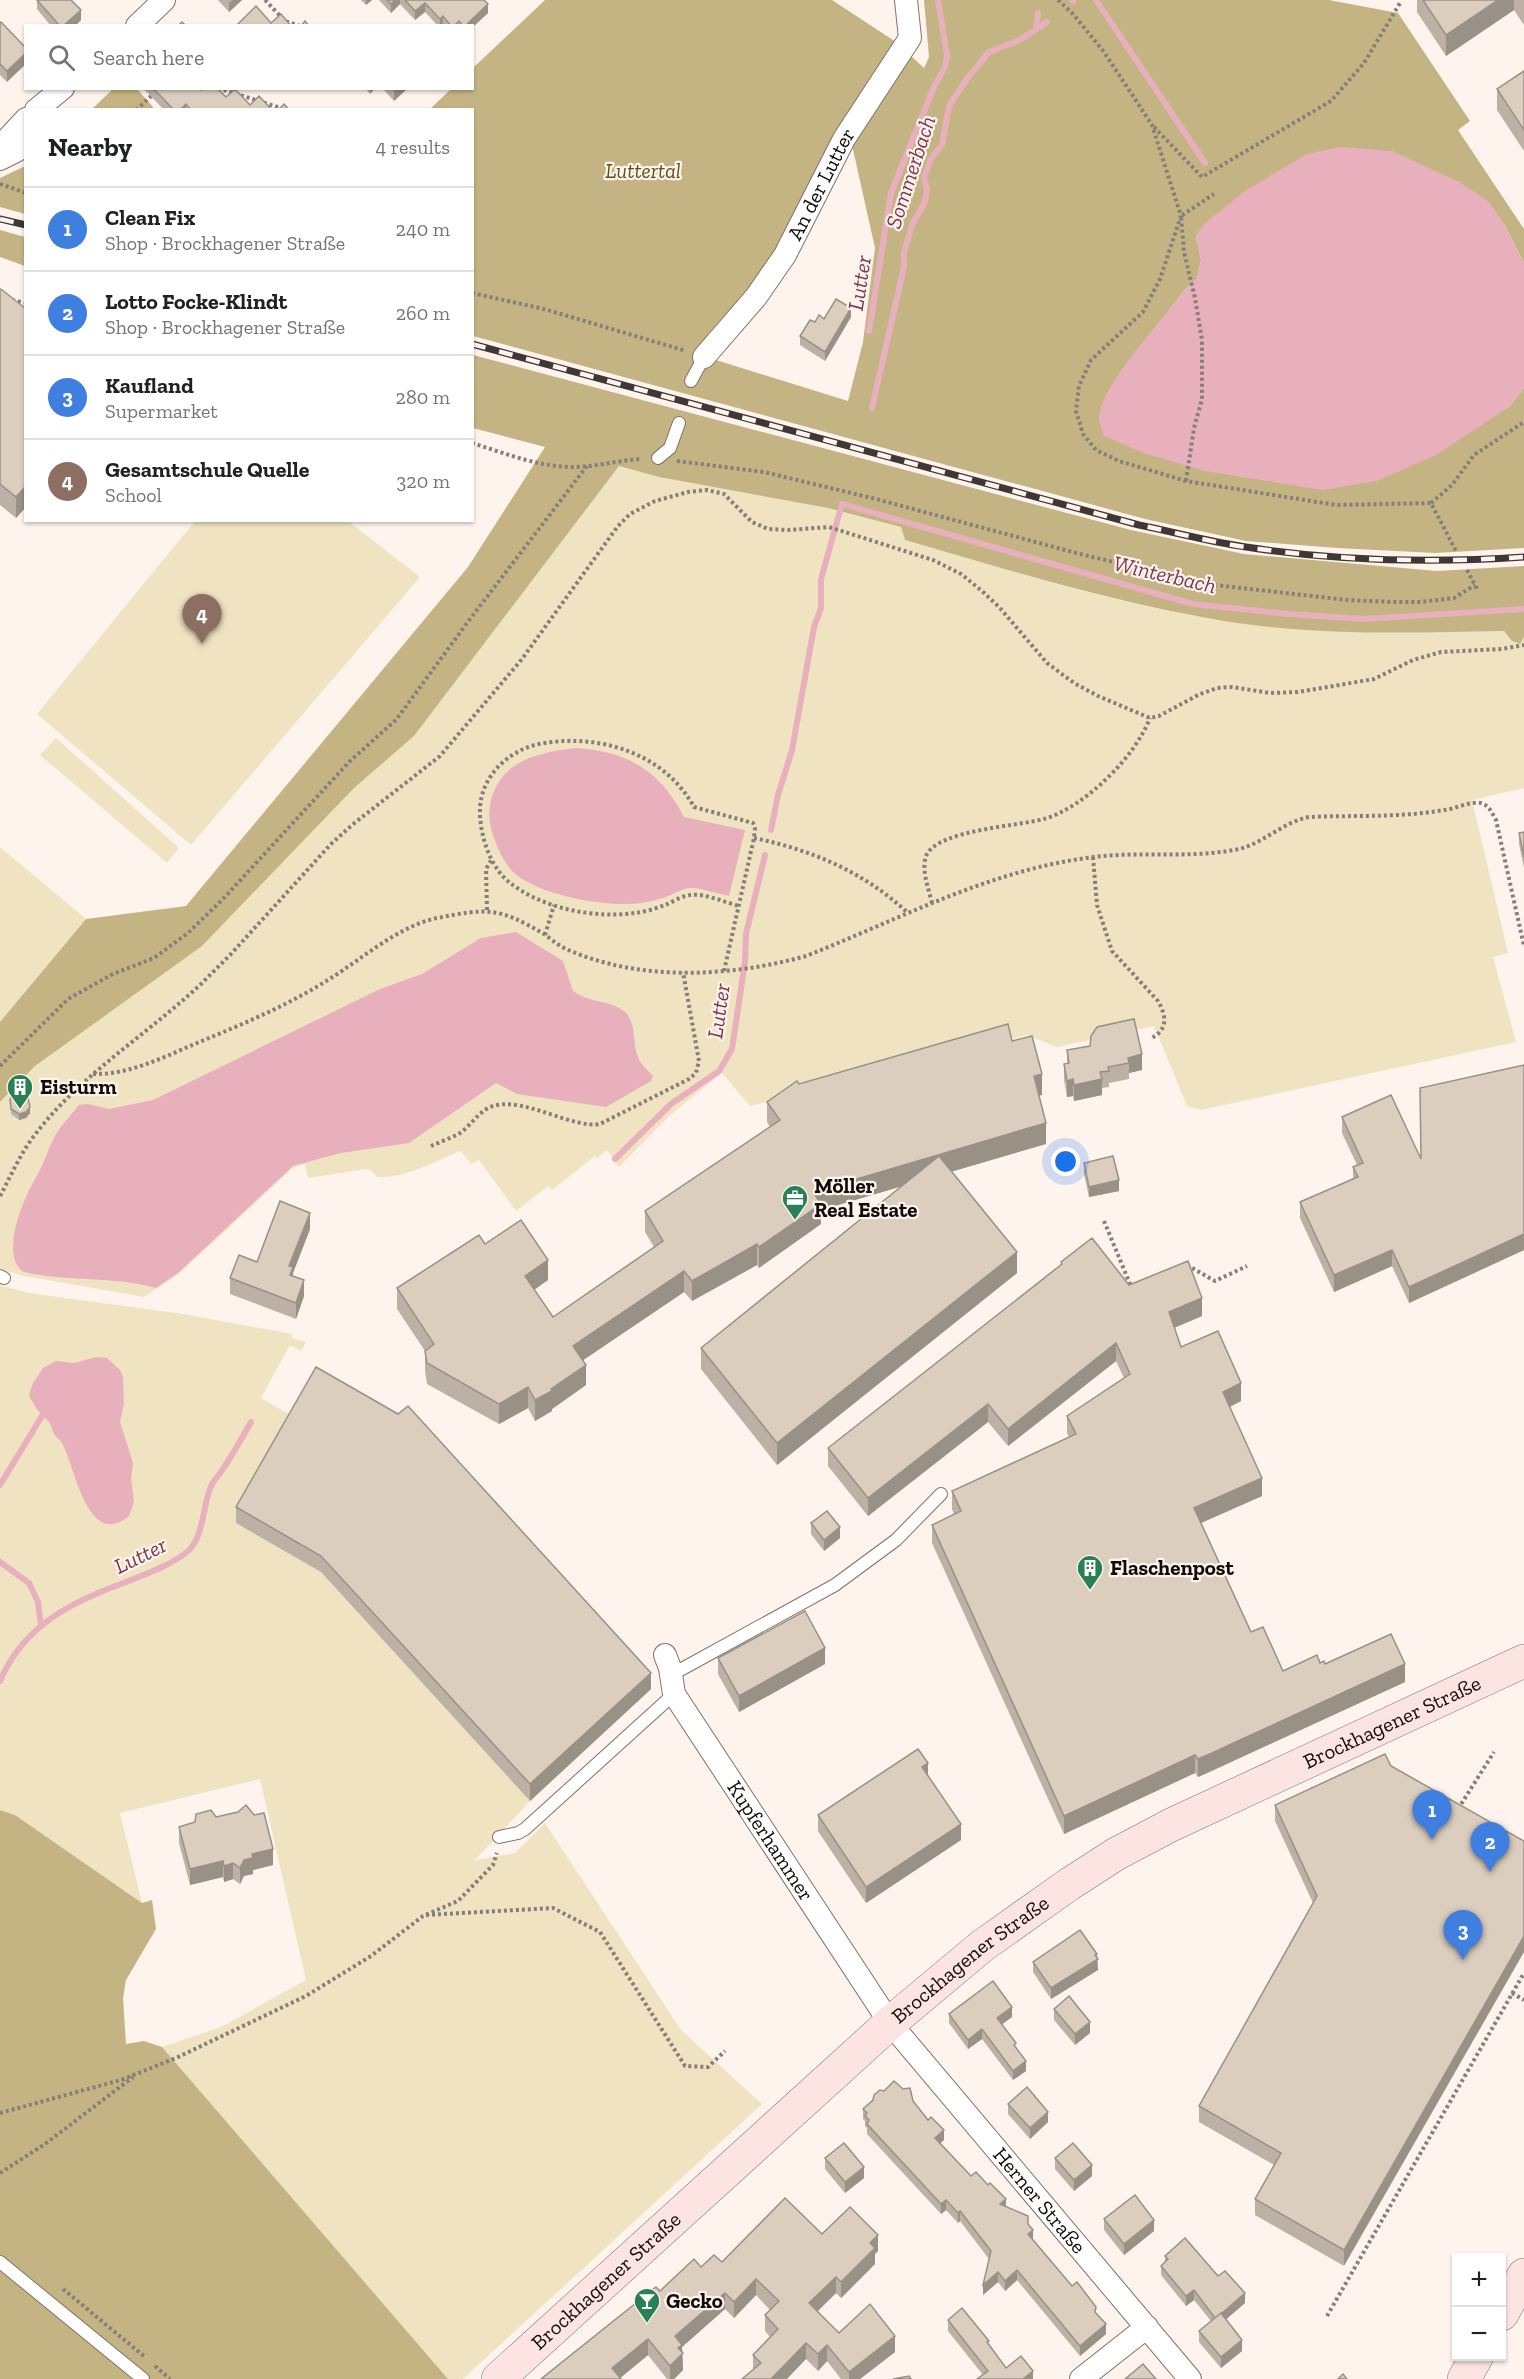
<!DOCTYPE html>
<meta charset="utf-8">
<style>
body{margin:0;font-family:"Zilla Slab",serif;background:#f2f2f2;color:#202124}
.controls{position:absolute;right:18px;bottom:18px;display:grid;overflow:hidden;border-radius:0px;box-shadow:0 2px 4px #0004}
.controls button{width:54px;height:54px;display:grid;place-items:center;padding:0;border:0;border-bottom:2px solid #e0e0e0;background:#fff;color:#202124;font:30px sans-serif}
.you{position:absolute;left:1066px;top:1162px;width:21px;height:21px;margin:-15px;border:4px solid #fff;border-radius:50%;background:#1a73e8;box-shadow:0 0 0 9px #1a73e833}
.badge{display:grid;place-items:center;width:39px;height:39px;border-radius:50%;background:#7c3aed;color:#fff;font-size:20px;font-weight:700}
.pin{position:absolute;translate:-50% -50px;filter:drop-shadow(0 2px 3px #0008)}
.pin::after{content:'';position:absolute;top:32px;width:21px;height:18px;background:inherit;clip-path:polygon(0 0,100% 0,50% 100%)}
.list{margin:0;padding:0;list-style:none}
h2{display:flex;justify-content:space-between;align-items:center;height:78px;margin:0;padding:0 24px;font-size:26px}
h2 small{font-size:20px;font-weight:400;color:#757577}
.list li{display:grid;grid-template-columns:39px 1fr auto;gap:18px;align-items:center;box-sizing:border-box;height:84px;padding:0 24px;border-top:2px solid #e0e0e0}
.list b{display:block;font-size:22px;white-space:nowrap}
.list p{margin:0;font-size:20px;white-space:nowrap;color:#757577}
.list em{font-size:20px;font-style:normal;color:#757577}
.icon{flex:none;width:33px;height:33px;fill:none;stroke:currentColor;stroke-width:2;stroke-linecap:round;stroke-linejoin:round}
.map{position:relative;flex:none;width:1524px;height:2379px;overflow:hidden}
.search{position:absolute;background:#fff;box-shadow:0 2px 4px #0004;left:24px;top:24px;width:450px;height:66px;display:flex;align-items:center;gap:15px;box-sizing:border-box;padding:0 21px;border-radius:0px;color:#757577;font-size:22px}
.panel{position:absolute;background:#fff;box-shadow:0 2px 4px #0004;left:24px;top:108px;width:450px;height:414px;border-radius:0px}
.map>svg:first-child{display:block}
</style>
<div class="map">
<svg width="1524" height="2379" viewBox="0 0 1524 2379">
<rect width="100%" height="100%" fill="#fff3ee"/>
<!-- green -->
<g fill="#efe3c1">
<path d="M619,466l40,11 169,31 73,19 4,13c103,30 206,63 313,80 95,15 191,13 286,11l8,10 7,3 5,-7v151l-52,12 36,153 -15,4 23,85 -315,68 -14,-4 -33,-80 -97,21 -30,-12 -277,71 -28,-33 -52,42 -51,52 -12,-17 -10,8 -2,-2 -43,34 -4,-4 -32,25 -37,-51 -8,4 -10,-13c-26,10 -56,28 -84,26l-6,-7 -5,-1 -58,9 -3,-14 -12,4 -114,106 -35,23 -125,-22 -19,-7v-166l35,-36 379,-330z"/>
<polygon points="195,521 348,521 420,577 191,845 37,714"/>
<polygon points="56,738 179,848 167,863 40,755"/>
<polygon points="0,847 86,919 0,1022"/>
<polygon points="0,1285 29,1293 183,1314 292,1334 292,1338 306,1342 301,1351 290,1345 261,1398 296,1418 321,1572 530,1801 475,1860 515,1853 545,1823 681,2030 762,2104 463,2379 448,2379 162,2047 221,2027 306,1980 260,1779 120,1813 142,1903 15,1815 0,1810"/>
</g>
<!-- forest -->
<g fill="#c5b483" fill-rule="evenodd">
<path d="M545,0h287l64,42 28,26 5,-11 -5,-57h405l69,13 72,108 -12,9 66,99v34l-20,-39 -45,-42 -25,-11 -238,65 5,24 -4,19 -9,7 -66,85 387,36 15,-19v160l-89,5 -98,-5 -91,-7 -101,-22 -672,-183 -1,-226h-43l22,-21 21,-1 1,-20zM852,145l23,103 -12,94 -15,59 -132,-41z"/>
<polygon points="114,88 137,89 153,107 151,110 92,109"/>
<polygon points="23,167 26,168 25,214 0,207 0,178"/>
<polygon points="0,230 25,237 25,266 0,257"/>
<path d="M473,355l658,175 113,24 193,17 87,-5v71l-4,7 -8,-3 -8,-10c-95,2 -191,5 -286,-11 -107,-18 -210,-50 -313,-80l-4,-13 -73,-19 -169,-31 -40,-11 -205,270 -61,53 -151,157 -167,120 -35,36v-80l86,-103 100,-13 282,-339 77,-120 -72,-19z"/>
<polygon points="0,1810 15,1815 142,1903 152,1900 156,1929 126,1980 123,1998 126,2044 144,2041 162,2047 448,2379 0,2379"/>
</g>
<!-- water -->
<g fill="#e8b0bd">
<path d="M1340,147l52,4 67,31 30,20 15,22 20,39v125l-15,19 -73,48 -60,26 -53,9 -118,-19 -61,-18 -40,-17c-2,-6 -5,-13 -5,-18 3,-36 67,-101 89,-132l9,-7 4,-19 -5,-24 8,-12 41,-33 62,-37z"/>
<path d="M576,748c51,3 85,23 108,69l61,13 -16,66c-12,-2 -24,-7 -36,-8 -10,-1 -20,7 -30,10 -7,2 -15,4 -22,5 -33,5 -107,-8 -130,-33 -8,-10 -13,-21 -17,-32 -9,-23 -5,-46 11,-64 18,-19 47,-23 71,-26z"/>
<path d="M516,932l47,29 10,30c15,12 39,9 52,21 12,11 7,31 13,45 2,7 10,13 15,19l-2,5 -45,26 -89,-13 -21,-11 -87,60 -68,10 -48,13 -114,106 -23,16c-42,-12 -89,-6 -132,-16 -24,-14 -3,-69 11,-93 9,-14 13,-31 21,-45 6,-10 16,-20 23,-29l9,-1 21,5 44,-9 227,-111 42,-15 59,-36z"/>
<path d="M96,1357l11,1 13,12 3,7 1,27 -4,18 13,41 -2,15 3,24 -5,14c-41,34 -54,-48 -66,-71 -2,-5 -6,-7 -9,-11 -2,-4 -2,-9 -6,-13 -10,-11 -12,-11 -19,-26l4,-12 10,-15 13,-7 18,2z"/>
</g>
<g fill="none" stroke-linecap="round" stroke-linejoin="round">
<!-- stream -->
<g stroke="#e8b0bd" stroke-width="6">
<polyline points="1096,0 1205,163"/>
<polyline points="1073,1 1074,0"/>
<polyline points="1036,29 1038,13"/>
<polyline points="869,331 891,193 934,87 945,67 947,56 938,0"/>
<polyline points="872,408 904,267 904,252 912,225 925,202 927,190 924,177 931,159 942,145 949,106 966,80 989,52 1020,40 1047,22"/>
<polyline points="771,830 778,795 792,750 814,627 821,608 821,579 842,504 1193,604 1289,614 1364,619 1524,609"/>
<polyline points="615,1159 671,1104 719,1071 732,1049 745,962 746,934 765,855"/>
<polyline points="0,1485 42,1416"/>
<polyline points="0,1562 29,1583 38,1602 41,1626"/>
<path d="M0,1681c23,-54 69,-78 121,-97 22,-9 47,-17 66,-32 18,-15 15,-48 25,-68 3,-5 8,-10 11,-15 10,-15 19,-31 28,-47"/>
</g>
<!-- lane casing -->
<g stroke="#827169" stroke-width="14">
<g id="lane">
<polyline points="691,381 704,357"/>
<polyline points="658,458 670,448 679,423"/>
<polyline points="0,1276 4,1278"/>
<polyline points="671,1675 835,1585 896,1540 941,1494"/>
<polyline points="499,1837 518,1833 525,1829 674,1694"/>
<polyline points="0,2262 143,2379"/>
</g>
</g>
<!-- street casing -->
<g stroke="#827169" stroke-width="24">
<g id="street">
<polyline points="137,26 164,0"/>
<polyline points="36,110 63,88"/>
<polyline points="0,147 26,119"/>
<polyline points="0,159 16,151 26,142"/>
<path id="s1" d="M704,357l52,-60 29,-42 59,-116 66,-101 -4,-38"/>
<path id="s2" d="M665,1655l5,13 4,26 216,329 300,356"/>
<polyline points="1081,2379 1147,2327"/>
</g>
</g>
<!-- secondary casing -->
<g stroke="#827169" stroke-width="34">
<g id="secondary">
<polyline points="1502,2314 1524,2275"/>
<path id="s3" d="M498,2379l392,-356 92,-77 86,-61 48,-31 55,-29 353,-164"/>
<polyline points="1464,2379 1477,2356"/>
</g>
</g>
<!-- path -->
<g stroke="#877e7a" stroke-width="4" stroke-dasharray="3 3" stroke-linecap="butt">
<polyline points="265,0 285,21 300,26"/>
<polyline points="1058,0 1073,14 1104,52 1152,125 1181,216 1160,279 1143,312 1091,360 1079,386 1076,411 1083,434 1096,450 1119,461 1186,481 1336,505 1431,503 1456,551"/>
<polyline points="218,88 287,110"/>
<polyline points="136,110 160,88"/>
<polyline points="1154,127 1202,177 1331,101 1364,63 1400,3"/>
<polyline points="0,184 26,193"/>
<polyline points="472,293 544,309 686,351"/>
<polyline points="12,300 26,303"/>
<path d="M472,443c32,10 67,24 100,24 24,0 47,-7 70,-8"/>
<polyline points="677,461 764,472 876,499 1080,554 1206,584 1347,600 1394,602 1421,602 1454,598 1475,585"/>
<polyline points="1186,481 1194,428 1202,399 1202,340 1195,298 1184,252 1181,216 1214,194"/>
<polyline points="1431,503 1452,485 1474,455 1524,422"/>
<polyline points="1467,570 1478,591"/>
<path d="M754,838c58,12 110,34 154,75"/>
<path d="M1093,857l4,48 15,46 46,50c9,16 10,29 -8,38"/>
<path d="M932,903c-3,-13 -12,-36 -5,-49 13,-24 91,-28 117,-35 41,-12 91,-62 106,-101"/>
<polyline points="487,910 486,869 492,859"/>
<polyline points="545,935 554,905"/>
<path d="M724,971l30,-133 1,-9 -2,-6 -59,-16c-26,-47 -78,-68 -130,-66 -17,1 -34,3 -48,12 -20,11 -35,32 -36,55 -1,24 9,58 29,74 32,26 85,37 125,31 10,-1 21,-4 31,-8 8,-3 16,-9 25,-10 14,-2 34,7 49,11"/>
<polyline points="0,1066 68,999 113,974 154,958 188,933 223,899 349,762 396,720 467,623 587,466"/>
<path d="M93,1074c36,1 71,-17 104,-31 46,-19 92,-38 134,-65 32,-20 68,-52 106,-60 51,-10 61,-11 107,16 7,5 14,11 22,15 74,33 164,28 240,7 94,-37 186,-87 288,-99 48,-6 97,2 145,-8 25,-6 44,-27 70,-32 45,-2 90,1 135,-7 11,-1 26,-9 37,-7 8,2 11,10 15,17l28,126"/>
<path d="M431,1146c9,-4 20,-8 29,-13 13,-9 20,-25 37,-28 31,-6 77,24 103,19l89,-45 7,-6 3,-12 -16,-89"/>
<path d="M0,1196c11,-20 20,-42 34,-60 45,-60 111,-100 166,-151l31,-31 100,-110 21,-19 88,-69 82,-97 96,-133 12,-12 25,-13 33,-9 19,-2 17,4 28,28 16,7 20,1 41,-3 104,33 28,14 21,17 17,16 48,56 27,20 24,13 52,22 9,-2 41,-22 17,-6 15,-1 38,6 28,-1 76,-13 39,-19 28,-8 61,-3 22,-4"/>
<polyline points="1104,1221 1132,1289"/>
<polyline points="1187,1265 1215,1281 1247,1266"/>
<polyline points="1458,1809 1494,1752"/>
<polyline points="426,1915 553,1908 600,1932 685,2066 708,2067 725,2051"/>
<polyline points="1512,1993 1524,2000"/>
<polyline points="0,2113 121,2080 176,2058 306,1996 371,1956 423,1916 458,1901 493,1865 497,1853"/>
<polyline points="0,2173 45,2144 133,2077"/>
<polyline points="63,2289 145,2357"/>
<polyline points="1327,2316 1524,1973"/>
<polyline points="155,2366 170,2379"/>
</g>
<!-- lane -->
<use href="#lane" stroke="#fff" stroke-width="12"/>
<!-- street -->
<use href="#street" stroke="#fff" stroke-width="22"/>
<!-- secondary -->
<use href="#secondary" stroke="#fbe4e2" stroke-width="33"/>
<!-- rail casing -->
<g stroke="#3e3734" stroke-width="7">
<g id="rail">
<polyline points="0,219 26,225"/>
<path d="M472,344l667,181c35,7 71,17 107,22 91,14 186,16 278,10"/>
</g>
</g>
<!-- rail -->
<use href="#rail" stroke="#fff3ee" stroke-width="4.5" stroke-dasharray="14" stroke-linecap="butt"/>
</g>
<!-- wall -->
<g fill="#bcb1a4">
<polygon points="37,0 81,20 75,26 51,26 37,9"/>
<polygon points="218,0 242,0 229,12"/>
<polygon points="361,0 372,0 366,5"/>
<polygon points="379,0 484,0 488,13 472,26 438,26 425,12 415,20 400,4 391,13"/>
<polygon points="1417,0 1524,0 1524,25 1514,10 1446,56 1417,12"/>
<polygon points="0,23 26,48 7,82 0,75"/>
<polygon points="1524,71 1524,151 1497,110 1497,89"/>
<polygon points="143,88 200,88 201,90 250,105 272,110 164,110"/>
<polygon points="365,88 375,88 370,94"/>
<polygon points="382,88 408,88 394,101"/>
<polygon points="0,290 26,309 26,507 16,518 0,505"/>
<polygon points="851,317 825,361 800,345 800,336 815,322 824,319"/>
<polygon points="1524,832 1524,868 1519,844 1519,833"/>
<polygon points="1091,1036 1142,1070 1129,1073 1129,1079 1109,1083 1109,1087 1102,1088 1102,1095 1074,1101 1073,1096 1067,1097 1064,1080 1064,1064 1067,1064 1067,1050 1090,1046"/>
<polygon points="1012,1041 1042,1095 1039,1095 1046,1144 951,1171 1017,1273 777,1465 701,1369 701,1348 902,1186 821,1210 821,1224 759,1268 757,1265 692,1301 684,1292 583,1360 586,1385 552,1409 552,1411 535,1421 528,1408 499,1424 427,1384 425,1371 425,1351 397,1309 397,1288 548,1280 534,1290 553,1317 654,1247 645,1232 645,1211 770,1127 767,1122 767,1102 799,1084"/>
<polygon points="1524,1065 1524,1250 1409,1303 1392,1266 1334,1292 1300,1218 1300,1202 1353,1178 1353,1167 1357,1165 1342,1133 1342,1117 1421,1159"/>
<polygon points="10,1099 30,1113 26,1118 19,1120 11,1114"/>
<polygon points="1084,1163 1119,1191 1089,1197 1084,1174"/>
<polygon points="310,1229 293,1273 293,1276 304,1296 296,1319 230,1294 230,1278"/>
<polygon points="1061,1262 1129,1285 1202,1316 1174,1328 1181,1347 1241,1401 1230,1407 1262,1496 1201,1523 1251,1632 1283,1671 1320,1663 1405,1682 1212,1771 1198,1777 1195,1773 1064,1834 932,1543 932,1525 954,1514 952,1509 952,1491 1069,1437 1067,1433 1067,1416 1124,1378 1116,1361 1008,1446 988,1422 868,1516 828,1466 828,1448 1061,1265"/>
<polygon points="236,1507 651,1689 530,1801 321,1572 236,1523"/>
<polygon points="811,1523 840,1538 824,1551 811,1534"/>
<polygon points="718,1658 825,1664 739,1712 718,1674"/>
<polygon points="1385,1754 1344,2266 1255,2215 1255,2199 1274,2165 1199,2122 1199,2106 1313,1903 1275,1821 1275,1805"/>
<polygon points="928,1775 961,1840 866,1903 818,1831 818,1815"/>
<polygon points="216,1817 273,1865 253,1870 253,1874 244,1876 240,1884 233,1879 224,1882 223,1877 190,1885 179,1843 179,1827"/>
<polygon points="1097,1958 1098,1970 1051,1999 1033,1972 1033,1962"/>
<polygon points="1054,2009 1090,2033 1075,2045 1054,2020"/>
<polygon points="949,2014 1012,2017 1002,2024 1016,2048 1026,2071 1013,2080 982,2039 968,2049 949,2023"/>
<polygon points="913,2101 944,2140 940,2143 971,2176 1006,2207 1028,2224 1033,2240 1096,2313 1106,2334 1080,2356 1017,2280 1005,2291 998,2282 983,2295 989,2259 960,2221 958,2223 946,2210 941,2214 867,2134 867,2128 865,2126 865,2121 863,2119 863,2109"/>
<polygon points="1008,2104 1048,2122 1030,2139 1008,2114"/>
<polygon points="825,2158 864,2178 845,2193 825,2169"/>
<polygon points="1055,2158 1092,2176 1074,2191 1055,2169"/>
<polygon points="1104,2219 1154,2231 1124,2255 1104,2230"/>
<polygon points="822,2234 878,2251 875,2254 875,2264 841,2298 836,2293 817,2311 839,2333 895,2352 860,2379 841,2379 827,2361 818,2371 806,2359 753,2370 753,2355 770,2337 765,2331 765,2315 770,2310 756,2295 734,2318 725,2309 682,2347 683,2370 674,2379 667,2379 648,2355 620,2378 541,2379 660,2291 701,2267 722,2262"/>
<polygon points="1165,2256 1218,2276 1245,2303 1226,2319 1242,2351 1221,2368 1199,2342 1199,2331 1211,2321 1194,2300 1186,2306 1161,2275 1161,2266 1165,2262"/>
<polygon points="948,2320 989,2345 1006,2368 1033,2379 983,2375 948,2331"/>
</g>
<!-- shaded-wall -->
<g fill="#999086">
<polygon points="233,0 242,0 229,12 229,3"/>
<polygon points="366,0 372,0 366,5"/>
<polygon points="395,0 400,0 400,4 391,13 391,4"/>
<polygon points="1498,0 1514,0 1514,10 1446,56 1446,35"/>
<polygon points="425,3 425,12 415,20 415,11"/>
<polygon points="488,4 488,13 472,28 472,26 465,26"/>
<polygon points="81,10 81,20 75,26 63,26"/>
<polygon points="443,16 443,25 440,26 440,19"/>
<polygon points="26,53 26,64 7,82 7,71"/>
<polygon points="370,88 375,88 370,94"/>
<polygon points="396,88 408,88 394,101 394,91"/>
<polygon points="186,104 186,110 180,110"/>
<polygon points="851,308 851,317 825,361 825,352"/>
<polygon points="26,486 26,507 16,518 16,497"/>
<polygon points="1142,1054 1142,1070 1129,1073 1129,1063 1128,1058"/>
<polygon points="1042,1074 1042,1095 1034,1097 1034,1076"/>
<polygon points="1073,1079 1073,1096 1067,1097 1067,1081"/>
<polygon points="1102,1079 1102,1095 1074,1101 1074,1085"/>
<polygon points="30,1107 30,1113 26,1118 19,1120 19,1114"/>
<polygon points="1046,1123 1046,1144 821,1210 821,1224 759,1268 759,1247 813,1192"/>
<polygon points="1119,1180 1119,1191 1089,1197 1089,1187"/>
<polygon points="310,1213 310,1229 293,1273 293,1283 290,1291 289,1266"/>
<polygon points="1524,1234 1524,1250 1409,1303 1409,1287"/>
<polygon points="757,1244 757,1265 692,1301 692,1281"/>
<polygon points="1392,1250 1392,1266 1334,1292 1334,1275"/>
<polygon points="1017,1252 1017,1273 777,1465 777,1443"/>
<polygon points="548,1260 548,1280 525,1296 525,1276"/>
<polygon points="684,1271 684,1292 573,1367 573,1346"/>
<polygon points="304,1280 304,1296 296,1319 296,1303"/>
<polygon points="1202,1298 1202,1316 1169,1330 1169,1312"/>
<polygon points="1116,1343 1116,1361 1008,1446 1008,1429"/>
<polygon points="586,1365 586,1385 552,1409 552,1411 535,1421 535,1400"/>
<polygon points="1241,1383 1241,1401 1223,1410 1223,1392"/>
<polygon points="528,1387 528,1408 499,1424 499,1404"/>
<polygon points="988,1404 988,1422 868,1516 868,1498"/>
<polygon points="1262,1478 1262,1496 1194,1526 1194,1508"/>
<polygon points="840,1527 840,1538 824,1551 824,1540"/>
<polygon points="825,1648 825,1664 739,1712 739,1696"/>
<polygon points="1405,1664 1405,1682 1198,1777 1198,1759"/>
<polygon points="651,1673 651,1689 530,1801 530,1784"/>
<polygon points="1195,1755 1195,1773 1064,1834 1064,1816"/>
<polygon points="928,1763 928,1779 922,1767"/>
<polygon points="961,1824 961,1840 866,1903 866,1887"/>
<polygon points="273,1849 273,1865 253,1870 253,1874 244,1876 240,1884 240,1868 244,1860 252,1854"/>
<polygon points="223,1861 223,1877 190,1885 190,1869"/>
<polygon points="233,1863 233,1879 224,1882 224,1866"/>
<polygon points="1524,1936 1524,1952 1344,2266 1344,2250"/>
<polygon points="1097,1954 1098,1970 1051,1999 1051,1988"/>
<polygon points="1012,2007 1012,2017 997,2028 997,2018"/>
<polygon points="1090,2022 1090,2033 1075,2045 1075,2034"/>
<polygon points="982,2029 982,2039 968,2049 968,2040"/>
<polygon points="1026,2061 1026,2071 1013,2080 1013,2071"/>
<polygon points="1048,2112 1048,2122 1030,2139 1030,2128"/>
<polygon points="944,2130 944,2140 935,2148 935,2138"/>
<polygon points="1092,2165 1092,2176 1074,2191 1074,2180"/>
<polygon points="864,2167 864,2178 845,2193 845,2182"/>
<polygon points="1006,2199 1006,2209 1000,2204"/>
<polygon points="946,2200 946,2210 941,2214 941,2204"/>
<polygon points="960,2211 960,2221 958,2223 958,2213"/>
<polygon points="1154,2220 1154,2231 1124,2255 1124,2244"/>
<polygon points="1033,2230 1033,2240 1028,2234"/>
<polygon points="878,2235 878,2251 875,2254 875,2264 841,2298 841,2282 870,2243"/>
<polygon points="1017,2270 1017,2280 1005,2291 1005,2281"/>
<polygon points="998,2272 998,2282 983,2295 983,2285"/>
<polygon points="836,2277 836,2293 809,2320 809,2303"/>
<polygon points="756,2279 756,2295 734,2318 734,2302"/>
<polygon points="1194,2290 1194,2300 1186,2306 1186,2296"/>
<polygon points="725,2293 725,2309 682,2347 683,2370 674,2379 670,2379 670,2366 675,2336"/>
<polygon points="1245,2293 1245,2303 1216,2328 1216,2318"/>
<polygon points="1106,2324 1106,2334 1080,2356 1080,2346"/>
<polygon points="895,2336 895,2352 860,2379 849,2379 849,2372"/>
<polygon points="648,2339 648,2355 619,2379 612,2368"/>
<polygon points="1242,2340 1242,2351 1221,2368 1221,2357"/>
<polygon points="806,2343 806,2359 787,2379 771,2379"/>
<polygon points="827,2345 827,2361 818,2371 818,2354"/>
<polygon points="1033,2371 1033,2379 1023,2379"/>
</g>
<!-- building -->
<g fill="#dbcebf" stroke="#999086" stroke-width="1.5">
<polygon points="37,0 71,0 81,10 63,26 60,26"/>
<polygon points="387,0 395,0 391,4"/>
<polygon points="405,0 484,0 488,4 465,26 463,26 459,21 454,26 451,26 443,16 440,19 425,3 415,11"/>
<polygon points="1423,0 1498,0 1446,35"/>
<polygon points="256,6 271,23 281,14 291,26 236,26"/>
<polygon points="305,21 309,26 301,26"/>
<polygon points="1,22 26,48 26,53 7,71 0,64 0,23"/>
<polygon points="182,22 186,26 178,26"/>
<polygon points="1524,71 1524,130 1497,89"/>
<polygon points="153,88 200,88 201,90 203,88 217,88 226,97 235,89 250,105 259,96 272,110 191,110 186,104 180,110 174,110"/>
<polygon points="284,104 289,110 278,110"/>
<polygon points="1,289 26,309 26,486 16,497 0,484 0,290"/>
<polygon points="836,299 851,308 825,352 800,336 810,320 815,322 819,315 824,319"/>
<polygon points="1524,832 1524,857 1519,833"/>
<polygon points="1134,1019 1142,1054 1128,1058 1129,1063 1108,1067 1109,1071 1100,1072 1102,1079 1074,1085 1073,1079 1067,1081 1064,1064 1069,1063 1067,1050 1090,1046 1091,1036 1097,1027"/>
<polygon points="1008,1024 1012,1041 1032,1036 1042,1074 1034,1076 1046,1123 813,1192 821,1204 759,1247 757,1244 692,1281 684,1271 573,1346 586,1365 551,1389 552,1391 535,1400 528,1387 499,1404 427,1363 425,1351 434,1344 397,1288 479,1235 485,1244 521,1220 548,1260 525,1276 553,1317 663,1241 645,1211 780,1120 767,1102 797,1081 799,1084"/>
<polygon points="1524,1065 1524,1234 1409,1287 1392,1250 1334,1275 1300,1202 1358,1177 1353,1167 1363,1163 1342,1117 1391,1095 1421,1159 1420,1088"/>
<polygon points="21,1093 28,1098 30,1107 26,1112 19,1114 11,1109 10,1099 14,1095"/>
<polygon points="939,1156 1017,1252 777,1443 701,1348"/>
<polygon points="1113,1156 1119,1180 1089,1187 1084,1163"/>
<polygon points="280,1201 310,1213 289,1266 293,1267 290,1275 304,1280 296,1303 230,1278 239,1255 257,1262"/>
<polygon points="1092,1238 1129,1285 1188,1261 1202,1298 1169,1312 1181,1347 1218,1331 1241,1383 1223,1392 1262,1478 1194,1508 1251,1632 1263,1627 1283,1671 1317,1655 1320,1663 1324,1661 1325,1664 1391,1634 1405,1664 1212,1753 1198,1759 1195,1755 1064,1816 932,1525 961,1511 952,1491 1076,1434 1067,1416 1130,1374 1116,1343 1008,1429 988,1404 868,1498 828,1448 1062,1264 1061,1262"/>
<polygon points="316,1367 398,1414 408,1406 651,1673 530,1784 321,1556 236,1507"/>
<polygon points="827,1511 840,1527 824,1540 811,1523"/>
<polygon points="805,1611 825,1648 739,1696 718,1658"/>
<polygon points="918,1749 928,1763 922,1767 961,1824 866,1887 818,1815"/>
<polygon points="1385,1754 1391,1766 1524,1841 1524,1936 1344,2250 1255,2199 1281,2153 1199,2106 1317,1896 1275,1805"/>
<polygon points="246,1805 254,1815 264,1813 273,1849 252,1854 253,1858 244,1860 240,1868 233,1863 224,1866 223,1861 190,1869 179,1827 195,1822 196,1814 211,1810 216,1817 238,1812"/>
<polygon points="1080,1930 1097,1954 1095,1955 1098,1959 1051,1988 1033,1962"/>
<polygon points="993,1981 1012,2007 997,2018 1016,2043 1014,2045 1026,2061 1013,2071 982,2029 968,2040 949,2014"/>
<polygon points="1069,1996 1090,2022 1075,2034 1054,2009"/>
<polygon points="894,2081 903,2089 910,2088 913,2101 928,2120 931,2117 944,2130 935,2138 971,2176 976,2172 988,2185 990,2183 1006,2199 1000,2204 1028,2216 1028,2224 1033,2230 1028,2234 1072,2286 1077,2282 1096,2307 1095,2312 1106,2324 1080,2346 1017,2270 1005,2281 998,2272 983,2285 991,2251 960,2211 958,2213 946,2200 941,2204 867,2124 869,2120 865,2116 867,2113 863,2109 873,2100 874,2095 880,2090 884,2091"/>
<polygon points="1027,2087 1048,2112 1030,2128 1008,2104"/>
<polygon points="844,2143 864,2167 845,2182 825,2158"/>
<polygon points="1073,2143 1092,2165 1074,2180 1055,2158"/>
<polygon points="1135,2195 1154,2220 1124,2244 1104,2219"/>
<polygon points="785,2198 822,2234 850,2207 878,2235 870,2243 875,2248 841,2282 836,2277 809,2303 839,2333 870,2304 895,2336 849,2372 827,2345 818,2354 806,2343 771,2379 742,2379 761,2363 753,2355 778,2329 765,2315 779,2301 756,2279 734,2302 725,2293 675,2336 682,2345 678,2348 683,2353 670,2366 648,2339 612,2368 621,2379 541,2379 656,2287 660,2291 694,2259 701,2267 714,2255 722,2262"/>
<polygon points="1185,2238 1218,2276 1225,2271 1245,2293 1221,2314 1215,2318 1194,2290 1186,2296 1161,2266 1168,2259 1165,2256"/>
<polygon points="962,2308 989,2341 987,2342 1006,2368 1021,2356 1033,2371 1023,2379 977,2379 988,2371 948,2320"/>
<polygon points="1221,2313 1242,2340 1221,2357 1199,2331"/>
<polygon points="1143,2364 1156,2379 1125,2379"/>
<polygon points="1343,2374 1347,2379 1338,2379"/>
<polygon points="909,2376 911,2379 893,2379"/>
</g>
<!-- icons -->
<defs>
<g id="building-pin" transform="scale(1.35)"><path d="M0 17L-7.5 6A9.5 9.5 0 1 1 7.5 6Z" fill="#288055" stroke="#fff3ee"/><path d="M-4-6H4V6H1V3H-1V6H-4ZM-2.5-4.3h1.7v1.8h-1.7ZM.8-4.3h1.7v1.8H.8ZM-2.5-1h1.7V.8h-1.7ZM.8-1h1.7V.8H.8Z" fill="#fff"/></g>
<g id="office-pin" transform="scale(1.35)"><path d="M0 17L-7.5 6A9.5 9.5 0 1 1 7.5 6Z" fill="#288055" stroke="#fff3ee"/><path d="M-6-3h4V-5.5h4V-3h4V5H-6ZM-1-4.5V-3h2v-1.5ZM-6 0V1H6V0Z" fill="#fff"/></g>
<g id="bar-pin" transform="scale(1.35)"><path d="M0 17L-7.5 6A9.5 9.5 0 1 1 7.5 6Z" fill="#288055" stroke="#fff3ee"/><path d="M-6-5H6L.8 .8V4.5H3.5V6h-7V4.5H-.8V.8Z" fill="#fff"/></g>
</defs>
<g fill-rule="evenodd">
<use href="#building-pin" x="20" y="1087"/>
<use href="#office-pin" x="795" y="1198"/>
<use href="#building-pin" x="1090" y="1568"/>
<use href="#bar-pin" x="647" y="2301"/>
</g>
<g text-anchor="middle" stroke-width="4.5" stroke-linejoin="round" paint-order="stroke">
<!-- park labels -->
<g font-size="21" font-style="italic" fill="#615015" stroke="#fff3ee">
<text x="643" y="178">Luttertal</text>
</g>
<!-- street labels -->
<g font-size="21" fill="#120c09" stroke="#fff3ee">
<text dy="7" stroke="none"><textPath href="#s1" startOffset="210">An der Lutter</textPath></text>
<text dy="7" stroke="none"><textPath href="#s3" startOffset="1118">Brockhagener Straße</textPath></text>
<text dy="7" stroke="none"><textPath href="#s2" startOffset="216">Kupferhammer</textPath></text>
<text dy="7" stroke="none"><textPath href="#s3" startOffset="632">Brockhagener Straße</textPath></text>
<text dy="7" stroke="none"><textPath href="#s2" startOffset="666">Herner Straße</textPath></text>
<text dy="7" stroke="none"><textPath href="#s3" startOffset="146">Brockhagener Straße</textPath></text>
</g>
<!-- poi labels -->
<g font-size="21" font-weight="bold" fill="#120c09" stroke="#fff3ee" text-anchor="start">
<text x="40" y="1094">Eisturm</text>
<text x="814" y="1193">Möller<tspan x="814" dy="24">Real Estate</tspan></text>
<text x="1110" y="1575">Flaschenpost</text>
<text x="666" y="2308">Gecko</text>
</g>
<!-- water labels -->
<g font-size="22" font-style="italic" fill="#7b374c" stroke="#fff3ee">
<text transform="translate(910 172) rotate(-72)" y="8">Sommerbach</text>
<text transform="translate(859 283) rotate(-81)" y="8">Lutter</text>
<text transform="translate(1165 574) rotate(13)" y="8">Winterbach</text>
<text transform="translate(718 1011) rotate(-82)" y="8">Lutter</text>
<text transform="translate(140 1555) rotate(-26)" y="8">Lutter</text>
</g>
</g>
</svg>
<div class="controls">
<button>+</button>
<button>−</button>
</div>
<div class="you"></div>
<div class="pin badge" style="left:1432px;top:1840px;background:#3f7fe0">1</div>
<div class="pin badge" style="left:1490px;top:1872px;background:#3f7fe0">2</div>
<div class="pin badge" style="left:1463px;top:1960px;background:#3f7fe0">3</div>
<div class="pin badge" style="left:202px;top:644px;background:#8d6e63">4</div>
<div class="search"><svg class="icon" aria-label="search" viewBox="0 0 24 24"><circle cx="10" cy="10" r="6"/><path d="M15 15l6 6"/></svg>Search here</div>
<section class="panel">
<h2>Nearby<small>4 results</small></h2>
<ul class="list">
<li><span class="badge" style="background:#3f7fe0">1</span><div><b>Clean Fix</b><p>Shop · Brockhagener Straße</p></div><em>240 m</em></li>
<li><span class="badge" style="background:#3f7fe0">2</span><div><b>Lotto Focke-Klindt</b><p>Shop · Brockhagener Straße</p></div><em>260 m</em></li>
<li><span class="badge" style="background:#3f7fe0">3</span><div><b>Kaufland</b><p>Supermarket</p></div><em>280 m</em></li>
<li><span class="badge" style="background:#8d6e63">4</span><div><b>Gesamtschule Quelle</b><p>School</p></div><em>320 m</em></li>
</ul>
</section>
</div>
